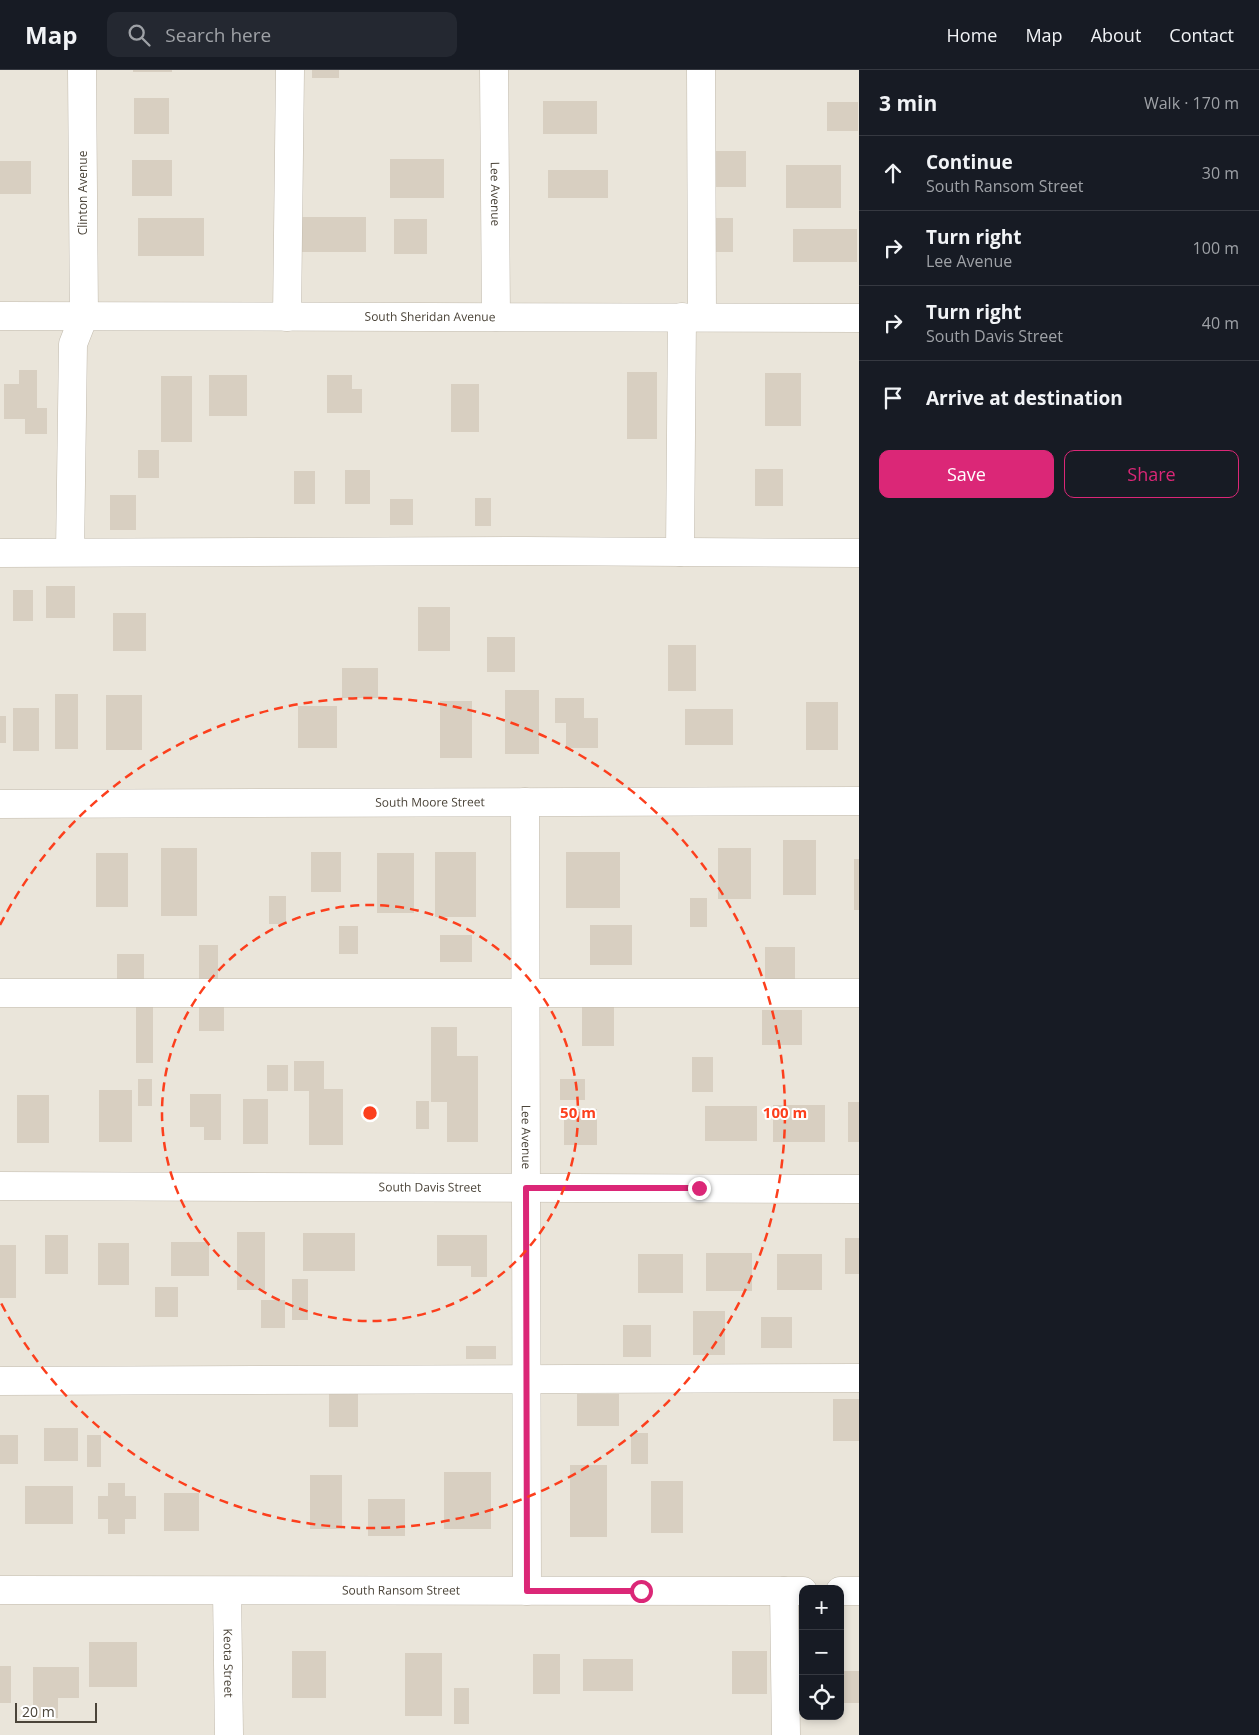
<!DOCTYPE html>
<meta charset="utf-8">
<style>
body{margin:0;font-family:"Open Sans",sans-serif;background:#242831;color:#f1f3f6}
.controls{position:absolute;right:15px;bottom:15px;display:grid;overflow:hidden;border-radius:10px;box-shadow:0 2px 8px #0003}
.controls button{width:45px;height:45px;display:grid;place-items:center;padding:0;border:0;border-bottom:1px solid #363941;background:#171b24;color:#f1f3f6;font:25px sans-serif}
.scale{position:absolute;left:15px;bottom:12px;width:82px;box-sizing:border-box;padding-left:5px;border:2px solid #4b4439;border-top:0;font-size:14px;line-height:18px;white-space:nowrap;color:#4b4439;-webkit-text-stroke:4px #fff;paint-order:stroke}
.stop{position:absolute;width:15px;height:15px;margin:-11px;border:4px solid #db2777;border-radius:50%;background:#fff}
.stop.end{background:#db2777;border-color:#fff;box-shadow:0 1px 5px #0008}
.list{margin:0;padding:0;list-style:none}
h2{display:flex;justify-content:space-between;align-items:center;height:65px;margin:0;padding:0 20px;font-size:21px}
h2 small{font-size:16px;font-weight:400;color:#9ea1a6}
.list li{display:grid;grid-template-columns:32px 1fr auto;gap:15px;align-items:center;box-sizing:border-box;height:75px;padding:0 20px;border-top:1px solid #363941}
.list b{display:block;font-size:19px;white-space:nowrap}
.list p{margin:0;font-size:16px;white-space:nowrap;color:#9ea1a6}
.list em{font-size:16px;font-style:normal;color:#9ea1a6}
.actions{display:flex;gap:10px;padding:15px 20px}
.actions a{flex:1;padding:11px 0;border:1px solid #db2777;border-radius:10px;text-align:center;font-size:18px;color:#db2777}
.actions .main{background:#db2777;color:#fff}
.icon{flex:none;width:28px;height:28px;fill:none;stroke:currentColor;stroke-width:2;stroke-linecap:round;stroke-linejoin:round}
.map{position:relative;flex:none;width:859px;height:1665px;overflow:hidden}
header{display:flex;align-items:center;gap:30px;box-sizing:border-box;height:70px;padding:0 25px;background:#171b24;border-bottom:1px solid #363941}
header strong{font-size:24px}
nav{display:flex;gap:28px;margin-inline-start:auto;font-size:18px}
.search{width:350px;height:45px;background:#242831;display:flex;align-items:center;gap:12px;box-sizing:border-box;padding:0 18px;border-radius:10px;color:#9ea1a6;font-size:19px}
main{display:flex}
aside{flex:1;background:#171b24}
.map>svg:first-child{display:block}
</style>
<header>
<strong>Map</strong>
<div class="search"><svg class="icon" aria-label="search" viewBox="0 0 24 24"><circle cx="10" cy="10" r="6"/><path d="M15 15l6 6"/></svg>Search here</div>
<nav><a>Home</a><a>Map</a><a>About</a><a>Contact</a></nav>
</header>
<main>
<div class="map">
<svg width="859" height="1665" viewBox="0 0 859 1665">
<rect width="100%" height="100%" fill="#f6f3ec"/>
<!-- residential -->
<path fill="#eae5da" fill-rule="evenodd" d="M0,0h859v1665h-859zM803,1519h37v127h-37z"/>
<!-- building -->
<g fill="#d8cfc1">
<rect x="133" y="0" width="39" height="2"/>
<rect x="312" y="0" width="27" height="8"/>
<rect x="134" y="28" width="35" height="36"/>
<rect x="543" y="31" width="54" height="33"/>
<rect x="827" y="32" width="31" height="29"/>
<rect x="708" y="81" width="38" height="36"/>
<rect x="390" y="89" width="54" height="39"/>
<rect x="132" y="90" width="40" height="36"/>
<rect x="0" y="91" width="31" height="33"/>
<rect x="786" y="95" width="55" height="43"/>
<rect x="548" y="100" width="60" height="28"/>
<rect x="301" y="147" width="65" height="35"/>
<rect x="138" y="148" width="66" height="38"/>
<rect x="711" y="148" width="22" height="34"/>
<rect x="394" y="149" width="33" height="35"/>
<rect x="793" y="159" width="64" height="33"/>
<polygon points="19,300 37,300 37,338 47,338 47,364 25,364 25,349 4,349 4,314 19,314"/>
<rect x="627" y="302" width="30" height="67"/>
<rect x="765" y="303" width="36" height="53"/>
<rect x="209" y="305" width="38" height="41"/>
<polygon points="327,305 352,305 352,319 362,319 362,343 327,343"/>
<rect x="161" y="306" width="31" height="66"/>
<rect x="451" y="314" width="28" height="48"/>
<rect x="138" y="380" width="21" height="28"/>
<rect x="755" y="399" width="28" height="37"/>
<rect x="345" y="400" width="25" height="34"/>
<rect x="294" y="401" width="21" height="33"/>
<rect x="110" y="425" width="26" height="35"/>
<rect x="475" y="428" width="16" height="28"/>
<rect x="390" y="429" width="23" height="26"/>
<rect x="46" y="516" width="29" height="32"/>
<rect x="13" y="520" width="20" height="31"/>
<rect x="418" y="537" width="32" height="44"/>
<rect x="113" y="543" width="33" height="38"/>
<rect x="487" y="567" width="28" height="35"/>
<rect x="668" y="575" width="28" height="46"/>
<rect x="342" y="598" width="36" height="30"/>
<rect x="505" y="620" width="34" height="64"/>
<rect x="55" y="624" width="23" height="55"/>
<rect x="106" y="625" width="36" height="55"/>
<polygon points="555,628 584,628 584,648 598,648 598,678 566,678 566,653 555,653"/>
<rect x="440" y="631" width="32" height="57"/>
<rect x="806" y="632" width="32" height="48"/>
<rect x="298" y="636" width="39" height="42"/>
<rect x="13" y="638" width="26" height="43"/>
<rect x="685" y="639" width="48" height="36"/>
<rect x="0" y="646" width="6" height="27"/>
<rect x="783" y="770" width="33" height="55"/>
<rect x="161" y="778" width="36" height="68"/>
<rect x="718" y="778" width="33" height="51"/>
<rect x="311" y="782" width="30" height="40"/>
<rect x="435" y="782" width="41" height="65"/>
<rect x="566" y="782" width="54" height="56"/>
<rect x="96" y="783" width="32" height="54"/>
<rect x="377" y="783" width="37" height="60"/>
<rect x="854" y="789" width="5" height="51"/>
<rect x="269" y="826" width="17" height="28"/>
<rect x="690" y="828" width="17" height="29"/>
<rect x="590" y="855" width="42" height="40"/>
<rect x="339" y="856" width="19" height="28"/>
<rect x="440" y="865" width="32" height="27"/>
<rect x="199" y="875" width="19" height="34"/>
<rect x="765" y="877" width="30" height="41"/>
<rect x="117" y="884" width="27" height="31"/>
<rect x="136" y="930" width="17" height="63"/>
<rect x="199" y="933" width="25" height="28"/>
<rect x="582" y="936" width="32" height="40"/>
<rect x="762" y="940" width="40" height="35"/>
<polygon points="431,957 457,957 457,986 478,986 478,1072 447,1072 447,1032 431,1032"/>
<rect x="692" y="987" width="21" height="35"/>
<polygon points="294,991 324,991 324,1019 343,1019 343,1075 309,1075 309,1021 294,1021"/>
<rect x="267" y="995" width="21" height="26"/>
<rect x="138" y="1009" width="14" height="27"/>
<rect x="560" y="1009" width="25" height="21"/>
<rect x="99" y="1020" width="33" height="52"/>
<polygon points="190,1024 221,1024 221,1070 204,1070 204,1057 190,1057"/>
<rect x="17" y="1025" width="32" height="48"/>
<rect x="243" y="1029" width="25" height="45"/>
<rect x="416" y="1031" width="13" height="28"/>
<rect x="848" y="1032" width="11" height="40"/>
<rect x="773" y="1035" width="52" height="37"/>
<rect x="705" y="1036" width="52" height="35"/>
<rect x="564" y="1039" width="33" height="36"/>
<rect x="237" y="1162" width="28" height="58"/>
<rect x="303" y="1163" width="52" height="38"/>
<rect x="45" y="1165" width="23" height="39"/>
<polygon points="437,1165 487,1165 487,1207 471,1207 471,1196 437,1196"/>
<rect x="845" y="1168" width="14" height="36"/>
<rect x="171" y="1172" width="38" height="34"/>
<rect x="98" y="1173" width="31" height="42"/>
<rect x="0" y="1175" width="16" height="53"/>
<rect x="706" y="1183" width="46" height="38"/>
<rect x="638" y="1184" width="45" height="39"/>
<rect x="777" y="1184" width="45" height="36"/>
<rect x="292" y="1209" width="16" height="41"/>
<rect x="155" y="1217" width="23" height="30"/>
<rect x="261" y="1230" width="24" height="28"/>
<rect x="693" y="1241" width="32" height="44"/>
<rect x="761" y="1247" width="31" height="31"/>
<rect x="623" y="1255" width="28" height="32"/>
<rect x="466" y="1276" width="30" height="13"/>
<rect x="329" y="1324" width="29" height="33"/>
<rect x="577" y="1324" width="42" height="32"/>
<rect x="833" y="1329" width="26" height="42"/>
<rect x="44" y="1358" width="34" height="33"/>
<rect x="631" y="1363" width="17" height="31"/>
<rect x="0" y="1365" width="18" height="29"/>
<rect x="87" y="1365" width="14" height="32"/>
<rect x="570" y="1395" width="37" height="72"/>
<rect x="444" y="1402" width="47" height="57"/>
<rect x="310" y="1405" width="32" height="54"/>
<rect x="651" y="1411" width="32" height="52"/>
<polygon points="108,1413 125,1413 125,1426 136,1426 136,1449 125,1449 125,1464 108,1464 108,1449 98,1449 98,1426 108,1426"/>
<rect x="25" y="1416" width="48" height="38"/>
<rect x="164" y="1423" width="35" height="38"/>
<rect x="368" y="1429" width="37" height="37"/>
<rect x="89" y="1572" width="48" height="45"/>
<rect x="292" y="1581" width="34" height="47"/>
<rect x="732" y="1581" width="35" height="43"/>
<rect x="405" y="1583" width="37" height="63"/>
<rect x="533" y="1584" width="27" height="40"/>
<rect x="583" y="1589" width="50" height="32"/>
<rect x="0" y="1596" width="11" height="37"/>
<polygon points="33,1597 79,1597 79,1628 58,1628 58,1648 33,1648"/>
<rect x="840" y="1601" width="19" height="32"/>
<rect x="454" y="1618" width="15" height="36"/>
</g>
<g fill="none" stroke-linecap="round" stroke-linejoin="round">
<!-- minor casing -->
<g stroke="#c2bbae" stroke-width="29">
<g id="minor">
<path id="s1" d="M494,0l2,247"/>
<polyline points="701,0 702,247"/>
<path id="s2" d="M0,246l859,2"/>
<polyline points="287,247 290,0"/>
<polyline points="70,482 73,274 84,246 82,0"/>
<polyline points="680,482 682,247"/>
<polyline points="0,483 525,481 859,483"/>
<path id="s3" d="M525,732l2,789"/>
<path id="s4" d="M0,734l859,-3"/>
<polyline points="0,923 859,923"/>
<path id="s5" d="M0,1116l859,3"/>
<polyline points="0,1311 859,1308"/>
<path id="s6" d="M0,1520l803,1"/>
<path id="s7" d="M227,1521l2,144"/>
<polyline points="784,1521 786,1665"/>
<polyline points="840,1521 859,1521"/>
</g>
</g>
<!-- minor -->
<use href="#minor" stroke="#fff" stroke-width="28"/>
</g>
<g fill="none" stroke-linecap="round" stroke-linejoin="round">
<!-- route -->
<polyline stroke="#db2777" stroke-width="6" points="641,1521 527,1521 526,1118 699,1118"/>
</g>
<!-- distance rings -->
<g fill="none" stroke="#fc3f1d" stroke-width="2.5" stroke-dasharray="9 6">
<circle cx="370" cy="1043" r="208"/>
<path d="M0 855A415 415 0 1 1 0 1231"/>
</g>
<g text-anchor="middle" stroke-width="4" stroke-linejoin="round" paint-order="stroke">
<!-- street labels -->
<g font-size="12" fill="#4b4439" stroke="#fff">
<text transform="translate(83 123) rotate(-90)" y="4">Clinton Avenue</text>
<text dy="4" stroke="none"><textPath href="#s1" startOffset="124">Lee Avenue</textPath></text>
<text dy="4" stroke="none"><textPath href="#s2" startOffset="430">South Sheridan Avenue</textPath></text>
<text dy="4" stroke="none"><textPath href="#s4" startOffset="430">South Moore Street</textPath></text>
<text dy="4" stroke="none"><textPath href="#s3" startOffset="335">Lee Avenue</textPath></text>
<text dy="4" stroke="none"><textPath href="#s5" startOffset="430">South Davis Street</textPath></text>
<text dy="4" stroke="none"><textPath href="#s6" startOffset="401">South Ransom Street</textPath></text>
<text dy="4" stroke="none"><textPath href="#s7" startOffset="72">Keota Street</textPath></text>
</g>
</g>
<circle cx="370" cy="1043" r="8" fill="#fc3f1d" stroke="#fff" stroke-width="2.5"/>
<g font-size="15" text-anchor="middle" font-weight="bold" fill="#fc3f1d" stroke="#fff" stroke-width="4" stroke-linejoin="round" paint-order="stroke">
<text x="578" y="1048">50 m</text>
<text x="785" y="1048">100 m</text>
</g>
</svg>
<div class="controls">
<button>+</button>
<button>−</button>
<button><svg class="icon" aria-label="locate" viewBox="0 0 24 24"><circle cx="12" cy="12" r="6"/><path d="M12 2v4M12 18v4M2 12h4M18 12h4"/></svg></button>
</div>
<div class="scale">20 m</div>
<div class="stop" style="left:641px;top:1521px"></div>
<div class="stop end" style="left:699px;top:1118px"></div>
</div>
<aside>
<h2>3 min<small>Walk · 170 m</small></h2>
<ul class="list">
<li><svg class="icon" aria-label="ahead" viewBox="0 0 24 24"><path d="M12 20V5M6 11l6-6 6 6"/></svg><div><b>Continue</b><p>South Ransom Street</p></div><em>30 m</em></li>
<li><svg class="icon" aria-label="right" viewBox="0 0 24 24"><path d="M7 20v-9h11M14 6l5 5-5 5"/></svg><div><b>Turn right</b><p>Lee Avenue</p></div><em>100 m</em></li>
<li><svg class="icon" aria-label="right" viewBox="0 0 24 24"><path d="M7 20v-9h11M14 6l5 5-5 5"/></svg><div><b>Turn right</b><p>South Davis Street</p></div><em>40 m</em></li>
<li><svg class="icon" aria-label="arrive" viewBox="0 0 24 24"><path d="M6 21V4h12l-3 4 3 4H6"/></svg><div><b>Arrive at destination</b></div></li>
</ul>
<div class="actions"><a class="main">Save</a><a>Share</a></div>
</aside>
</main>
